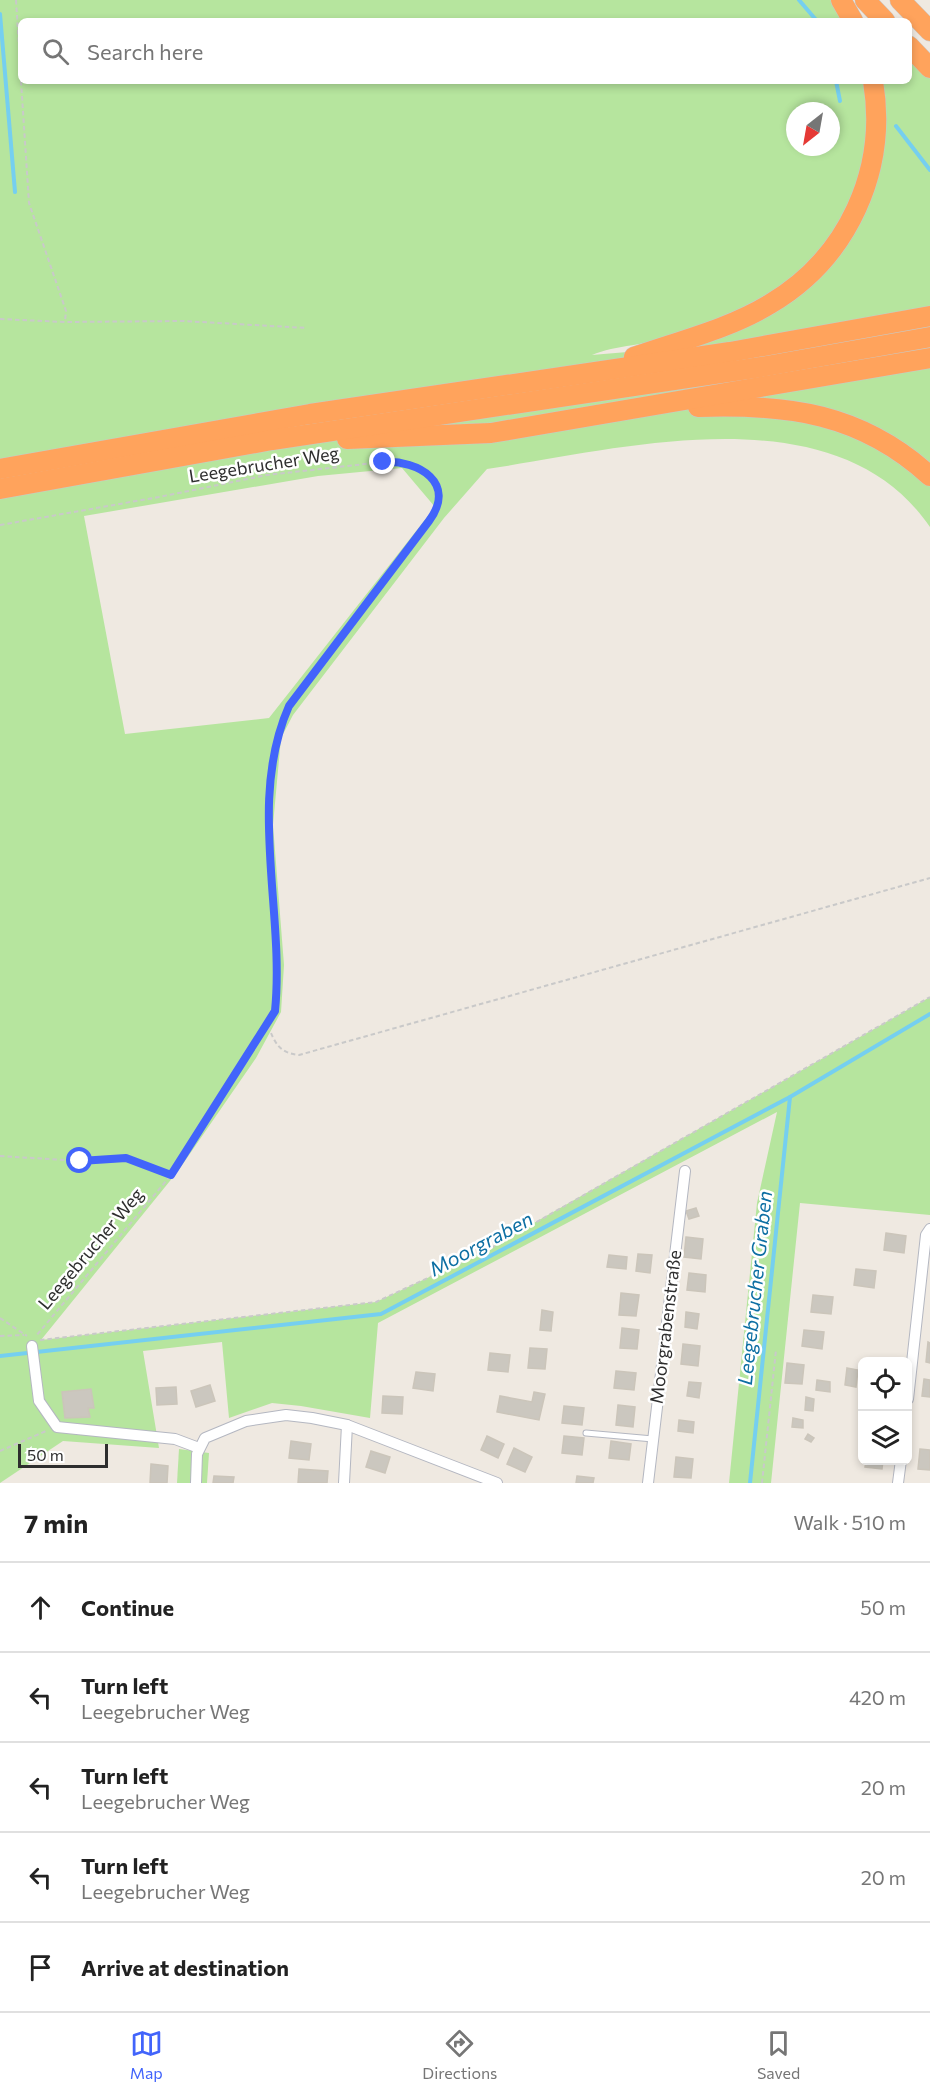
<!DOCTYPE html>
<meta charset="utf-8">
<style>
body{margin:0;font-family:Commissioner,sans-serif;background:#f2f2f2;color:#222}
.controls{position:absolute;right:18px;bottom:18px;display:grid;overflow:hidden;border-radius:9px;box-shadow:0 3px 9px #0003}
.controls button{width:54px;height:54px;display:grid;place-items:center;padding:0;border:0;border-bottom:2px solid #e0e0e0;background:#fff;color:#222;font:30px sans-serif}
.compass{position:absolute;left:786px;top:102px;width:54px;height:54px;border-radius:50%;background:#fff;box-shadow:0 3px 9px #0003;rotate:211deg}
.scale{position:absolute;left:18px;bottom:15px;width:90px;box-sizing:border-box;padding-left:6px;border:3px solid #2e2e2e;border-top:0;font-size:16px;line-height:21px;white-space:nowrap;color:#2e2e2e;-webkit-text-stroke:4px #fff;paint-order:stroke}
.stop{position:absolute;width:18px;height:18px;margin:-14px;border:4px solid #4264fb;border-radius:50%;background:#fff}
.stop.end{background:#4264fb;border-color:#fff;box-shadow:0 2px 6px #0008}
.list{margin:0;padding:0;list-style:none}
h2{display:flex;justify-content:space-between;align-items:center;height:78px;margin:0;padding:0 24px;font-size:26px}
h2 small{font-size:20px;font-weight:400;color:#767676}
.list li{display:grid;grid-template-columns:39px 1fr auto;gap:18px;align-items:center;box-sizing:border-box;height:90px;padding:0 24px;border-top:2px solid #e0e0e0}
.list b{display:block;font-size:22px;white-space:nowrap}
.list p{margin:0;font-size:20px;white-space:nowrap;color:#767676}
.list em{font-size:20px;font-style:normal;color:#767676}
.icon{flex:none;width:33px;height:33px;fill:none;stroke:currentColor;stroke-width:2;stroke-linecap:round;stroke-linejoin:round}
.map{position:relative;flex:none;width:930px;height:1483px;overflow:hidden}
.search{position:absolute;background:#fff;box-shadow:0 3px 9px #0003;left:18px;right:18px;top:18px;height:66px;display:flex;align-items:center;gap:15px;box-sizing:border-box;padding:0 21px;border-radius:9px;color:#767676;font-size:22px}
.sheet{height:528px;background:#fff}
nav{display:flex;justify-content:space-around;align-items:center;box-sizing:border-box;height:84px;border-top:2px solid #e0e0e0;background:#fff;font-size:16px;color:#767676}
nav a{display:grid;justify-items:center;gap:3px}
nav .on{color:#4264fb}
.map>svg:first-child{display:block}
</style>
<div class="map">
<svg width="930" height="1483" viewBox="0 0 930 1483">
<rect width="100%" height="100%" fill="#efe9e1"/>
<!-- green -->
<g fill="#b6e59e" fill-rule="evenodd">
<path d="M0,0h832l13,21h-824v60h844c14,75 -16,157 -79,202 -33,24 -72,40 -111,53 -26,9 -60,9 -83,19 31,-3 64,-4 95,-10 123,-25 214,-137 193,-264h29v-27l21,22v451c-94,-137 -307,-78 -443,-58l-43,49 -151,197 -12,23 -8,87 11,140 -3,47 -25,46 -78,113 -137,169 335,-38 109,-51 445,-254v218l-130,-12 -29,280h-42l28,-280 20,-91 -399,211 -8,95 -69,-12 -29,-3 -43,15 -7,-76 -79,9 16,97 -96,-7 -63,42zM795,111h36v36h-36zM402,468l33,39 -166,211 -144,16 -41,-218 234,-40z"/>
<polygon points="179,1449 209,1453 207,1483 177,1483"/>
</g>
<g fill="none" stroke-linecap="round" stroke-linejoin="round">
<!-- stream -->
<g stroke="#75cff0" stroke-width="4">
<polyline points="799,0 817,21"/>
<polyline points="0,14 15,192"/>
<polyline points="836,81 840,101"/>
<polyline points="896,126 930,170"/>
<polyline points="0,1356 381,1314 790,1097 930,1014"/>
<polyline points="750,1483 790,1097"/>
</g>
</g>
<!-- building -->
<g fill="#cbc7bf" stroke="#cbc5ba" stroke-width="1.5">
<polygon points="696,1208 699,1216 689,1219 686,1211"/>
<polygon points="886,1233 906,1236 904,1253 884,1250"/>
<polygon points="686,1237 703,1239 701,1259 684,1257"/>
<polygon points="638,1254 652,1255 650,1273 636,1271"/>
<polygon points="609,1255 627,1257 626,1269 607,1267"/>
<polygon points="856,1269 876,1271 874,1288 854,1285"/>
<polygon points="689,1273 706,1275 705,1292 687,1290"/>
<polygon points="621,1293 639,1295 636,1316 619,1315"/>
<polygon points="813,1295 833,1297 831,1314 811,1312"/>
<polygon points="542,1310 553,1312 551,1331 540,1330"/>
<polygon points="686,1312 699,1314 697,1329 685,1327"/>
<polygon points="622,1328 639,1330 637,1349 620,1348"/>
<polygon points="804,1330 824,1332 822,1349 802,1346"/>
<polygon points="928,1342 930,1343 930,1363 926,1362"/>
<polygon points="683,1344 700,1346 698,1366 681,1364"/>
<polygon points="530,1348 547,1349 545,1369 528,1368"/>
<polygon points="490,1353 510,1355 508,1372 488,1370"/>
<polygon points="787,1363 804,1365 802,1384 785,1383"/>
<polygon points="847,1368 858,1370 856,1387 845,1385"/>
<polygon points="616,1371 636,1373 634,1390 614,1388"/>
<polygon points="416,1372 435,1374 433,1391 413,1388"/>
<polygon points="924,1379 930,1380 930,1397 922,1396"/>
<polygon points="817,1380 830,1382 830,1392 816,1390"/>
<polygon points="689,1382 701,1383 699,1398 687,1396"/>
<polygon points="210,1385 215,1401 196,1407 191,1391"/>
<polygon points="176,1387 177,1404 157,1405 156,1388"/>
<polygon points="91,1389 94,1408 88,1408 90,1417 65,1418 62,1392"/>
<polygon points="534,1392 545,1394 539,1420 497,1412 500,1396 532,1402"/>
<polygon points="383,1396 403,1397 402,1414 382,1413"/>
<polygon points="806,1397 814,1399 813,1411 805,1410"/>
<polygon points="618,1405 635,1407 633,1427 616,1425"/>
<polygon points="564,1406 584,1408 582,1425 562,1423"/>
<polygon points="793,1418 803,1420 803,1428 792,1427"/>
<polygon points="679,1420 694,1422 693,1433 678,1431"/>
<polygon points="808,1434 814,1438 811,1442 805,1439"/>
<polygon points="487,1436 504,1444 498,1458 481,1450"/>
<polygon points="564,1436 584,1438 582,1455 562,1453"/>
<polygon points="291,1441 311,1444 309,1460 289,1458"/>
<polygon points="611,1441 631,1444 629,1460 609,1458"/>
<polygon points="514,1448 532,1457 525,1472 507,1464"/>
<polygon points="920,1449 930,1450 930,1470 918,1469"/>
<polygon points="371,1451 390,1457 385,1473 366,1467"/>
<polygon points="676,1457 693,1459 691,1478 674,1477"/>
<polygon points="866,1460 883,1460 882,1469 865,1467"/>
<polygon points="151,1464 168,1466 167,1483 150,1483"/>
<polygon points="299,1469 328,1471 327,1483 298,1483"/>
<polygon points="214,1476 234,1477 233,1483 213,1483"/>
<polygon points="577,1476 594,1478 593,1483 576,1483"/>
</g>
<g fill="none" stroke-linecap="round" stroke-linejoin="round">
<!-- lane casing -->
<g stroke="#b4b7c1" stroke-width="7">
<polyline id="lane" points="586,1433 653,1439"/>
</g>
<!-- street casing -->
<g stroke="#b4b7c1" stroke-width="12">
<g id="street">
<polyline points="32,1346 39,1401 57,1427 175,1439 199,1448"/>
<polyline points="908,1399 926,1235 930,1229"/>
<polyline points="196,1483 197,1454 205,1438 246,1421 286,1415 312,1418 347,1425 497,1483"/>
<polyline points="344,1483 347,1425"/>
<polyline points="648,1483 685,1171"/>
<polyline points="898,1483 901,1460"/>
</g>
</g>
<!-- highway casing -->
<g stroke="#c9c9c9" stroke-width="21">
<g id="highway">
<polyline points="841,0 853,21"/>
<polyline points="865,0 885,21"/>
<polyline points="900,0 930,31"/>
<polyline points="909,46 930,68"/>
<path d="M634,357c45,-16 95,-28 136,-53 78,-46 118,-134 103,-223"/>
<path d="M698,407c90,-3 163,6 232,69"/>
<polyline points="347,439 491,433 930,358"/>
<polyline points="0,469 310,414 730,352 930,316"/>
<polyline points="0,489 272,440 761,367 930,337"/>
</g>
</g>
<!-- path -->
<g stroke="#c9c9c9" stroke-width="2" stroke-dasharray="4.5 3" stroke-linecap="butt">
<polyline points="16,0 21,79"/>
<polyline points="21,81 29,203 66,311 65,321"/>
<polyline points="0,319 65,322 183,321 307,328"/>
<path d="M0,525l159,-28 108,-22 116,-13c31,-2 63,14 53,49l-147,195c-42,95 -4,205 -14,305l-104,164 -135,161"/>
<path d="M268,1026c7,17 11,27 31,29l631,-177"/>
<polyline points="0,1156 80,1161 127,1158 171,1175"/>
<polyline points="0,1318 27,1336"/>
<polyline points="0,1336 24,1335"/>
<polyline points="40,1340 376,1302 486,1251 930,997"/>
<polyline points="0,1451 46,1431"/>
<polyline points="762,1483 776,1350"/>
</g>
<!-- lane -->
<use href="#lane" stroke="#fff" stroke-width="5"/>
<!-- street -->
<use href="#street" stroke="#fff" stroke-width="10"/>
<!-- highway -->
<use href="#highway" stroke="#ffa35c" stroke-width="20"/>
</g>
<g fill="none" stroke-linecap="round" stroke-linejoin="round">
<!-- route -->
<path stroke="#4264fb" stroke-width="8" d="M80,1161l46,-3 45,17 104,-164c10,-100 -28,-210 14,-305l140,-185c28,-38 -10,-61 -46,-59"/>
</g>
<g text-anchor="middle" stroke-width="5" stroke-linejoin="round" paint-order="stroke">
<!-- street labels -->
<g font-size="18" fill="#2e2e2e" stroke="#fff">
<text transform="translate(264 465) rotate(-9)" y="6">Leegebrucher Weg</text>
<text transform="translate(91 1249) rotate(-50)" y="6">Leegebrucher Weg</text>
<text transform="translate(666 1327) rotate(-83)" y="6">Moorgrabenstraße</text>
</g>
<!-- water labels -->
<g font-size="20" font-style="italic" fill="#0d6fa3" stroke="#fff">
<text transform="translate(481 1244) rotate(-28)" y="7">Moorgraben</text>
<text transform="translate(755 1288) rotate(-84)" y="7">Leegebrucher Graben</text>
</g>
</g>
</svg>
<div class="controls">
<button><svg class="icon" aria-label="locate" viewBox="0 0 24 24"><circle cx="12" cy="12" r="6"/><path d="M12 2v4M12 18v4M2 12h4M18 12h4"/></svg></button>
<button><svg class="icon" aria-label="layers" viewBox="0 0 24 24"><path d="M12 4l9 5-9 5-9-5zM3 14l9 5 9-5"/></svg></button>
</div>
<svg class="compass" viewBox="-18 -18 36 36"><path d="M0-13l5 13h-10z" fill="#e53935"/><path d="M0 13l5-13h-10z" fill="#767676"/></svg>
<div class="scale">50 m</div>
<div class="stop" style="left:80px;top:1161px"></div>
<div class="stop end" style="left:383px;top:462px"></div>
<div class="search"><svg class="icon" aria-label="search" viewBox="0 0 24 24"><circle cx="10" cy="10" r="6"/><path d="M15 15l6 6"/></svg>Search here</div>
</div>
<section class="sheet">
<h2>7 min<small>Walk · 510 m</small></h2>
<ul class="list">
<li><svg class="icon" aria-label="ahead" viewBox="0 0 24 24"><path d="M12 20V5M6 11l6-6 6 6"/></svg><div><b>Continue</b></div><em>50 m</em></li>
<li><svg class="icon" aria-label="left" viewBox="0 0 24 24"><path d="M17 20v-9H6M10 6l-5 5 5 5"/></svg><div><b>Turn left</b><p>Leegebrucher Weg</p></div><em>420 m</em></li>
<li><svg class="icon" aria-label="left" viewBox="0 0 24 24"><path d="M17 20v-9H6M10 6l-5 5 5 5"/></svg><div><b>Turn left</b><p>Leegebrucher Weg</p></div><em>20 m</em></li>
<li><svg class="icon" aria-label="left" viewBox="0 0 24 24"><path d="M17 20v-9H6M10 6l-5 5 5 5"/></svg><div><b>Turn left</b><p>Leegebrucher Weg</p></div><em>20 m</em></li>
<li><svg class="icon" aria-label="arrive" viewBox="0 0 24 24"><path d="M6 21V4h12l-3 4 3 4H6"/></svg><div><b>Arrive at destination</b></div></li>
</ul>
</section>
<nav>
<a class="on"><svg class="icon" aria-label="map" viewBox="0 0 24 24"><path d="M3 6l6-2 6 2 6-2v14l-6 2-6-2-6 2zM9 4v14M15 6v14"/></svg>Map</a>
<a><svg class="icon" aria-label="directions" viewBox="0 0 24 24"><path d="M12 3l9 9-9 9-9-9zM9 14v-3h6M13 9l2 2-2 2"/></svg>Directions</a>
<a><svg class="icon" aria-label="saved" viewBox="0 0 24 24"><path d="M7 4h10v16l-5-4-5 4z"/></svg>Saved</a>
</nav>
